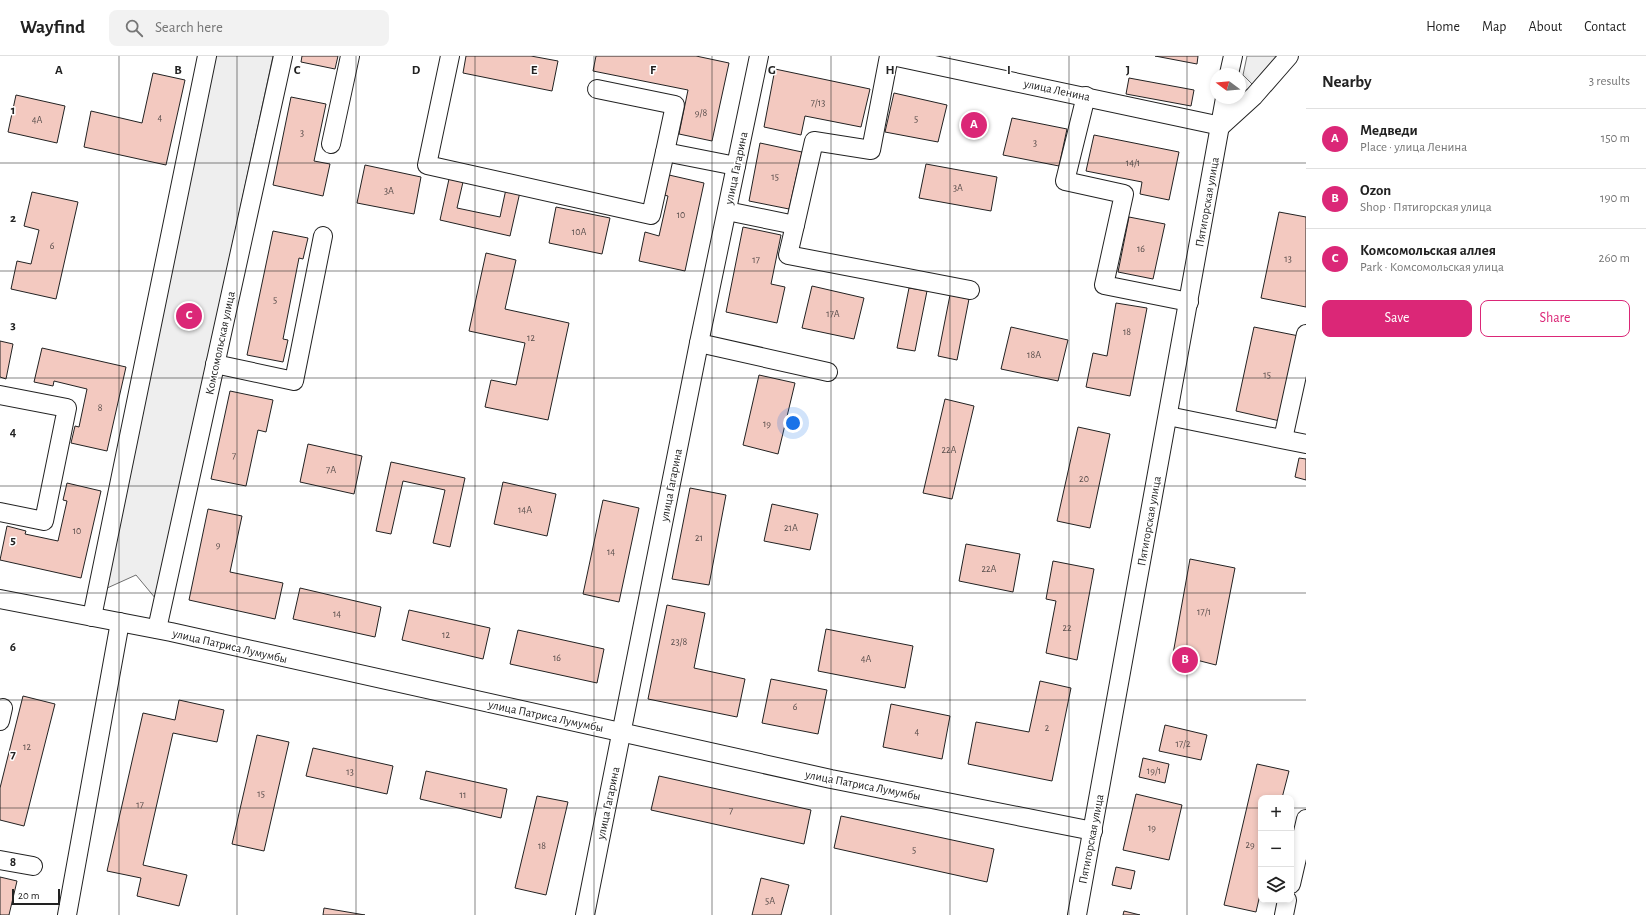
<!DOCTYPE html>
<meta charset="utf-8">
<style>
body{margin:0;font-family:"Alegreya Sans",sans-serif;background:#f2f2f2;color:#222}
.controls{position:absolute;right:12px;bottom:12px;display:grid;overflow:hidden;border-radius:8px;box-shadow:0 2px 6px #0003}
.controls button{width:36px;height:36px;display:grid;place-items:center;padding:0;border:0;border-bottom:1px solid #e0e0e0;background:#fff;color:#222;font:20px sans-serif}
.compass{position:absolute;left:1210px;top:12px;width:36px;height:36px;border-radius:50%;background:#fff;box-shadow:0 2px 6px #0003;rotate:286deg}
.scale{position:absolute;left:12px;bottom:10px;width:48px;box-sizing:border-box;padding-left:4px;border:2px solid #222;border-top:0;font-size:11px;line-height:14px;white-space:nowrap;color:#222;-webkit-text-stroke:3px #fff;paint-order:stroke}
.you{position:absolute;left:793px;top:367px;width:14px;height:14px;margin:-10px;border:3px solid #fff;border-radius:50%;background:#1a73e8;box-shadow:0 0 0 6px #1a73e833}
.badge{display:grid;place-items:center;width:26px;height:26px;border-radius:50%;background:#db2777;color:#fff;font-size:13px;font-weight:700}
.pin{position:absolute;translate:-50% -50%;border:2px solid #fff;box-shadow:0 1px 4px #0006}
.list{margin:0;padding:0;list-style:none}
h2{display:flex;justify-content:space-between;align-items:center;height:52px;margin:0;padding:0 16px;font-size:17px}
h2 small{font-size:13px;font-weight:400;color:#767676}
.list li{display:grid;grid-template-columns:26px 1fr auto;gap:12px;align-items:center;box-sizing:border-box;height:60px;padding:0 16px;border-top:1px solid #e0e0e0}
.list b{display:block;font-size:15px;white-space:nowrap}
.list p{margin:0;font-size:13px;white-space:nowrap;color:#767676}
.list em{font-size:13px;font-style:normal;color:#767676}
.actions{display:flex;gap:8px;padding:12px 16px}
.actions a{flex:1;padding:9px 0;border:1px solid #db2777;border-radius:8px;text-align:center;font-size:14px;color:#db2777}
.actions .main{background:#db2777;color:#fff}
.icon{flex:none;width:22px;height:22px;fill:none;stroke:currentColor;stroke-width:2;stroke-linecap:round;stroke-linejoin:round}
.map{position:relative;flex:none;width:1306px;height:859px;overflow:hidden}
header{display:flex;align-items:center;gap:24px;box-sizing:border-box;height:56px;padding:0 20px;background:#fff;border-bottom:1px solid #e0e0e0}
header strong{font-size:19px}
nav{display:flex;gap:22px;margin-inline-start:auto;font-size:14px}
.search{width:280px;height:36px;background:#f2f2f2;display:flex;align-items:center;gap:10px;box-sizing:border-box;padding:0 14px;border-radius:8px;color:#767676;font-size:15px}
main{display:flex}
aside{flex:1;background:#fff}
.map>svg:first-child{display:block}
</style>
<header>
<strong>Wayfind</strong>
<div class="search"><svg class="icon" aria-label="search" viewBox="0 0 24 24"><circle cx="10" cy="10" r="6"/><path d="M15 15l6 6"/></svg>Search here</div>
<nav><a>Home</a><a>Map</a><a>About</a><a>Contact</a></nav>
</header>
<main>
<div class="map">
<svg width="1306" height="859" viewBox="0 0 1306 859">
<rect width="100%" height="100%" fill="#fff"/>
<!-- green -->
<g fill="#eee" stroke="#6f6f6f">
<polygon points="214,0 273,0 156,543 136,519 105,533"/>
<polygon points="1247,0 1279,0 1254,30 1243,19"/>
</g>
<!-- building -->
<g fill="#f3c9c0" stroke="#222">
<polygon points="302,0 338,0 335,13 301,6"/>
<polygon points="466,0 531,0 558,5 552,35 463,17"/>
<polygon points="596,0 696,0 729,7 712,85 679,78 688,34 593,15"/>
<polygon points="1155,0 1198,0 1197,8"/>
<polygon points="775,13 870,33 861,71 805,60 801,79 764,71"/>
<polygon points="153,17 185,24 166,109 84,91 91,55 142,67"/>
<polygon points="1129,22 1194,34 1191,50 1126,38"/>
<polygon points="894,37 947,49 938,86 885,76"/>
<polygon points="16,39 65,50 57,87 8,76"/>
<polygon points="291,41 326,48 314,105 330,108 323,140 273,129"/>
<polygon points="1012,62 1067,73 1059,110 1003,99"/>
<polygon points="1094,79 1179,96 1169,144 1140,138 1142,126 1086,115"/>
<polygon points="760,87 802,96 789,153 749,145"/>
<polygon points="926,108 997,121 991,155 919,142"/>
<polygon points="365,109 421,121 414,158 357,147"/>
<polygon points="669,119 704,127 685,215 639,205 645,176 659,180 668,140 664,139"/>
<polygon points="449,123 463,126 457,152 500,161 506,133 520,136 510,180 440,164"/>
<polygon points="32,136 78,146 56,243 11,233 17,205 31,208 39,174 24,170"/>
<polygon points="556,151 610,162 602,198 549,187"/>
<polygon points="1279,156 1306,161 1306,251 1261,242"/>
<polygon points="1129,161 1165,168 1153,223 1118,216"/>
<polygon points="743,171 781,179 771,228 785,231 777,267 726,256"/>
<polygon points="273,175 308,182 303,203 299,202 283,283 288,284 283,306 247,299"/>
<polygon points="486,197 516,204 505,253 569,267 548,364 485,351 491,324 516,329 525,287 469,275"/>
<polygon points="812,230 864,242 854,283 802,272"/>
<polygon points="909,232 927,235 915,295 897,292"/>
<polygon points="950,239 969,243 957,304 938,300"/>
<polygon points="1116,247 1147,252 1130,340 1086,331 1093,297 1107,300"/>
<polygon points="1011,271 1068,284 1058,325 1001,313"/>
<polygon points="1254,271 1299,280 1280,365 1236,355"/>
<polygon points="0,285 13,288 6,323 0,321"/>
<polygon points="42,292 126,311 107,395 71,387 75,370 79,371 87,333 54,325 53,330 34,326"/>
<polygon points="759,319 795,327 778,398 743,389"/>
<polygon points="230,335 273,344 266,376 258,374 246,430 211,423"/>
<polygon points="945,343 974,350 952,443 923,437"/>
<polygon points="1078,371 1110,378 1090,472 1057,465"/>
<polygon points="308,388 362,400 354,438 300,426"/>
<polygon points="1299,402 1306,403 1306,424 1295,421"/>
<polygon points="391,406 465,422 450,491 433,487 445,434 403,425 391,478 376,475"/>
<polygon points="503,426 556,438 547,480 494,468"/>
<polygon points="67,427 101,435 81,522 0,504 7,470 26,475 25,478 58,485 67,445 63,444"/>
<polygon points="690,432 726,439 709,529 672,523"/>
<polygon points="603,444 639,452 619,546 583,538"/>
<polygon points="772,448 818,458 810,494 764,485"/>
<polygon points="208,453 242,460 230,516 283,527 275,563 189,544"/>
<polygon points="966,488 1020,498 1013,536 959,525"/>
<polygon points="1190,503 1235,512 1216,609 1173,598"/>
<polygon points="1053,505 1094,513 1077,604 1046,597 1056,545 1046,543"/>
<polygon points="300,532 381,551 375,581 293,563"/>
<polygon points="667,549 705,557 694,612 745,623 737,661 648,643"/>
<polygon points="409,554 490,572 483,603 402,584"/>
<polygon points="826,573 913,590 905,632 818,615"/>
<polygon points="518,574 604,593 597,627 510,608"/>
<polygon points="771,623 827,634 818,678 762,667"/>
<polygon points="1040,625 1071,632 1052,725 968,708 976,666 1029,676"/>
<polygon points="23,640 55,648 24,770 0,764 0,732"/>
<polygon points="179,644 224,654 217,686 173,677 143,809 187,819 179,850 137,840 141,822 107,815 143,657 175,664"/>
<polygon points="891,648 950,660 942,703 883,691"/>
<polygon points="1165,669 1207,679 1201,704 1159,695"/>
<polygon points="257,679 289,686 264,795 232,788"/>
<polygon points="313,692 393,710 387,738 306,720"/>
<polygon points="1143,702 1169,708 1165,727 1139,721"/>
<polygon points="1257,708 1289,715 1282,742 1261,742 1261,834 1256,856 1224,849"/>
<polygon points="426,715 507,733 501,762 420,743"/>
<polygon points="659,720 811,754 804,788 651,754"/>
<polygon points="1136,738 1182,749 1169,804 1123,794"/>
<polygon points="537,740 568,746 546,839 515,832"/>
<polygon points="841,760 994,793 987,826 834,792"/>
<polygon points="1116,811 1135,815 1131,833 1112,829"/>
<polygon points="0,821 17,825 9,859 0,859"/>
<polygon points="761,822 789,829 781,859 752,859"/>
<polygon points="324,852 365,859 323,859"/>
<polygon points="1124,855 1140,859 1123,859"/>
</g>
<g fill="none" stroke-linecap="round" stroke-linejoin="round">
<!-- minor casing -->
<g stroke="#222" stroke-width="20">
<g id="minor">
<polyline points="450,0 427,109 651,159 665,96 736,110"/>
<polyline points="892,0 1221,70"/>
<polyline points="1229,18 1233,0"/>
<polyline points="597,33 675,49 665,96"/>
<polyline points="1086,40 1065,125 1124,138 1104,229 1189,246"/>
<polyline points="1221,70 1254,40 1289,0"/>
<polyline points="331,88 350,0"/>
<polyline points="727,155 795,169 788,199 970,234"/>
<polyline points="795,169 814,85 871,94 889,0"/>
<polyline points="699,287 828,316"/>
<polyline points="215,308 294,325 323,180"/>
<polyline points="0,339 67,352 44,465 0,456"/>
<polyline points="1168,360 1306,388"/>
<polyline points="1283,383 1306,278"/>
<polyline points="0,543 171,576 831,723 1093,775"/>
<polyline points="92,561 207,0"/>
<polyline points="157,573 283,0"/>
<polyline points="0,665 3,652"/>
<polyline points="0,804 33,810"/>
<polyline points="1291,828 1306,763"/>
<polyline points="67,859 120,566"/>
<polyline points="585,859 699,287 759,0"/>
<polyline points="1077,859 1225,42"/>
<polyline points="1284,859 1287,844"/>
</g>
</g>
<!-- minor -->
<use href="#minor" stroke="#fff" stroke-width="18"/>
</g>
<!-- grid -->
<path fill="none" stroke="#222" stroke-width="1" stroke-opacity="0.55" d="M119,0v859M237,0v859M356,0v859M475,0v859M594,0v859M712,0v859M831,0v859M950,0v859M1069,0v859M1187,0v859M0,107h1306M0,215h1306M0,322h1306M0,430h1306M0,537h1306M0,644h1306M0,752h1261M1291,752h15"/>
<g text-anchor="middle" stroke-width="3" stroke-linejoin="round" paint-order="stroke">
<!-- number labels -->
<g font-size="10" fill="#564c4a">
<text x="818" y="50">7/13</text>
<text x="701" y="60">9/8</text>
<text x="160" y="65">4</text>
<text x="916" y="66">5</text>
<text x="37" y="67">4А</text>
<text x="302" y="80">3</text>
<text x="1035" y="90">3</text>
<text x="1133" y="110">14/1</text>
<text x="775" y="124">15</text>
<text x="958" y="135">3А</text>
<text x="389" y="138">3А</text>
<text x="681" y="162">10</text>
<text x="579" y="179">10А</text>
<text x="52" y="193">6</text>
<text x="1141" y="196">16</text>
<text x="1288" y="206">13</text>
<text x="756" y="207">17</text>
<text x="275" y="247">5</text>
<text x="833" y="261">17А</text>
<text x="1127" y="279">18</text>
<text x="531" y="285">12</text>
<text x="1034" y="302">18А</text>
<text x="1267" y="322">15</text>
<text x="100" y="355">8</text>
<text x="767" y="371">19</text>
<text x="949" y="397">22А</text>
<text x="234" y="403">7</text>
<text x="331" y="417">7А</text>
<text x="1084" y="426">20</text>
<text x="525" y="457">14А</text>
<text x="791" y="475">21А</text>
<text x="77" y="478">10</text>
<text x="699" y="485">21</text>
<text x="218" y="492">9</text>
<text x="611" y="499">14</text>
<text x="989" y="516">22А</text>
<text x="1204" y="559">17/1</text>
<text x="337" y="561">14</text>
<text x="1067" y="575">22</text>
<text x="446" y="582">12</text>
<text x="679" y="589">23/8</text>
<text x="557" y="605">16</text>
<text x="866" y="606">4А</text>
<text x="795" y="654">6</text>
<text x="1047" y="675">2</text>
<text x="917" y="679">4</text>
<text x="1183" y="691">17/2</text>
<text x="27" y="694">12</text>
<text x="1154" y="718">19/1</text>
<text x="350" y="719">13</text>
<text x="261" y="741">15</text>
<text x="463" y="742">11</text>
<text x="140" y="752">17</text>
<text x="731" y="758">7</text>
<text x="1152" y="775">19</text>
<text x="1250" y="792">29</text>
<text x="542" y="793">18</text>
<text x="914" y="797">5</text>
<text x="770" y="848">5А</text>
</g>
<!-- street labels -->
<g font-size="12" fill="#222" stroke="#fff">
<text transform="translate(1057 34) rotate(12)" y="4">улица Ленина</text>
<text transform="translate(736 112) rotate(-78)" y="4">улица Гагарина</text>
<text transform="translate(1207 146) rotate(-80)" y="4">Пятигорская улица</text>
<text transform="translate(220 287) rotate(-78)" y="4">Комсомольская улица</text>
<text transform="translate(671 429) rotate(-79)" y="4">улица Гагарина</text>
<text transform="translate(1149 465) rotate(-80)" y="4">Пятигорская улица</text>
<text transform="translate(230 590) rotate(13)" y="4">улица Патриса Лумумбы</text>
<text transform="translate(546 660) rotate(12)" y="4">улица Патриса Лумумбы</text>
<text transform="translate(863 729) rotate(11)" y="4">улица Патриса Лумумбы</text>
<text transform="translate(608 747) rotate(-78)" y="4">улица Гагарина</text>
<text transform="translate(1091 783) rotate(-79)" y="4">Пятигорская улица</text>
</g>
</g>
<g font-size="13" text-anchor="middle" font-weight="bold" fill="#222" stroke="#fff" stroke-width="3" stroke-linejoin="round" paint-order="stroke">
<text x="59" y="18">A</text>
<text x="178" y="18">B</text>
<text x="297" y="18">C</text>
<text x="416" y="18">D</text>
<text x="534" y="18">E</text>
<text x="653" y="18">F</text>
<text x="772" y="18">G</text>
<text x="890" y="18">H</text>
<text x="1009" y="18">I</text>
<text x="1128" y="18">J</text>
<text x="13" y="58">1</text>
<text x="13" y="166">2</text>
<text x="13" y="273">3</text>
<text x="13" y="380">4</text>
<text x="13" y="488">5</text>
<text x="13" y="595">6</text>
<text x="13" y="702">7</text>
<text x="13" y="810">8</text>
</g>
</svg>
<div class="controls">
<button>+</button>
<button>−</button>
<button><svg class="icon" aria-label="layers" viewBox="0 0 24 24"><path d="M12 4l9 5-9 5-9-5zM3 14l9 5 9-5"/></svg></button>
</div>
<svg class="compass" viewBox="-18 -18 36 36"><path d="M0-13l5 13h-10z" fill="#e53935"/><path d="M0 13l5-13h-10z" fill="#767676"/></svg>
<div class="scale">20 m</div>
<div class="you"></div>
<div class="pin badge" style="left:974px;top:69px">A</div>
<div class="pin badge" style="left:1185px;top:604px">B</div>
<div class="pin badge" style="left:189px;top:260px">C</div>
</div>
<aside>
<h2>Nearby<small>3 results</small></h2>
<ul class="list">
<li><span class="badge">A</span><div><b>Медведи</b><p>Place · улица Ленина</p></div><em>150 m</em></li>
<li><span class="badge">B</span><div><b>Ozon</b><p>Shop · Пятигорская улица</p></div><em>190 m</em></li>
<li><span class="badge">C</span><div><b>Комсомольская аллея</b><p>Park · Комсомольская улица</p></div><em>260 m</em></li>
</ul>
<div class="actions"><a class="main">Save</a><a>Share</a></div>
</aside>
</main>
